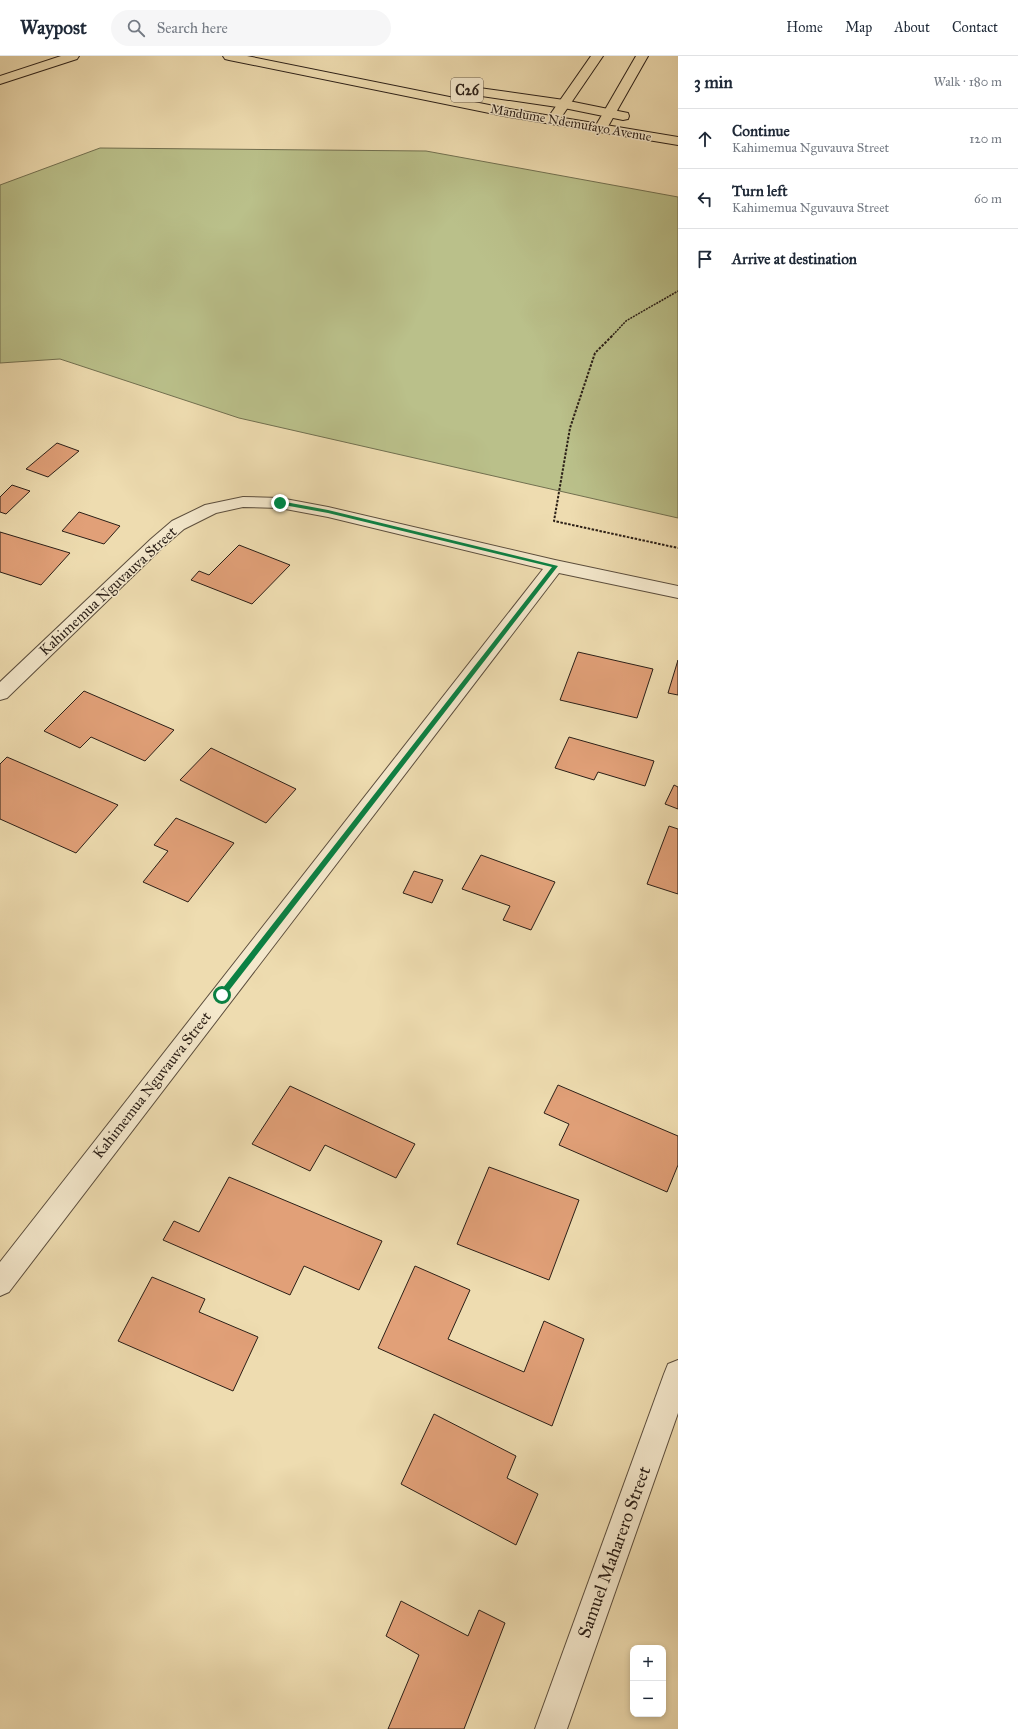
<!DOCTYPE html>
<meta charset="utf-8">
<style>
body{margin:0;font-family:"IM FELL Great Primer",serif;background:#f6f6f7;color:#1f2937}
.controls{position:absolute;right:12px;bottom:12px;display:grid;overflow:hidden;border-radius:8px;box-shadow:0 2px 6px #0003}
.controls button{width:36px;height:36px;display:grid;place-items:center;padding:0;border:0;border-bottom:1px solid #e0e1e3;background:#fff;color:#1f2937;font:20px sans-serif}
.stop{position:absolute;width:12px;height:12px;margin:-9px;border:3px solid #0b8043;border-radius:50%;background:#fff}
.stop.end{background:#0b8043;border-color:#fff;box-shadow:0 1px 4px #0008}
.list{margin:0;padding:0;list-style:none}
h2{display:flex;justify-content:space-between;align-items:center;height:52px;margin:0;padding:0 16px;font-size:17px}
h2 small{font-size:13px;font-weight:400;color:#747a83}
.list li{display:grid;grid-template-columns:26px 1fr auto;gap:12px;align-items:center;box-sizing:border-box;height:60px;padding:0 16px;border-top:1px solid #e0e1e3}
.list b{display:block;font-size:15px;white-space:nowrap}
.list p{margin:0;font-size:13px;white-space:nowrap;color:#747a83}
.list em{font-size:13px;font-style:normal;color:#747a83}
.icon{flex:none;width:22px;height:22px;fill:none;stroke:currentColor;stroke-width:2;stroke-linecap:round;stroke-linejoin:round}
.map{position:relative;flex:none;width:678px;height:1673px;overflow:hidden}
header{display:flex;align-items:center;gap:24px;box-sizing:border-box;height:56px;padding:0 20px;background:#fff;border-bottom:1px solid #e0e1e3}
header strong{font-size:19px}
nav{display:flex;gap:22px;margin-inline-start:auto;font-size:14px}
.search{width:280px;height:36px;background:#f6f6f7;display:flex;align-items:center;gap:10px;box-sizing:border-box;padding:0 14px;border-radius:22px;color:#747a83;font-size:15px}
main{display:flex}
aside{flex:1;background:#fff}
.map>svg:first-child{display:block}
</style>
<header>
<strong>Waypost</strong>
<div class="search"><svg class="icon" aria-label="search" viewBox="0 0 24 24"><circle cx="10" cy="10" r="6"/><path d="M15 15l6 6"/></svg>Search here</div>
<nav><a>Home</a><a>Map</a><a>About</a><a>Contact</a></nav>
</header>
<main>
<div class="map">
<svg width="678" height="1673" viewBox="0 0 678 1673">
<rect width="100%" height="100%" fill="#eedcb0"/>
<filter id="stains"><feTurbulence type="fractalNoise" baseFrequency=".005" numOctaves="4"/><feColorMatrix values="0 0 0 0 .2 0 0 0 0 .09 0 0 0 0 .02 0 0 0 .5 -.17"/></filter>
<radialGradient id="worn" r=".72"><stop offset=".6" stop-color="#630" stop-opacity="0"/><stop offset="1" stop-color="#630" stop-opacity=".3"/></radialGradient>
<!-- green -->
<polygon fill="#bac08a" stroke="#727050" points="100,92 426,95 678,141 678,462 239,362 60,303 0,307 0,129"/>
<!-- building -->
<g fill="#e1a078" stroke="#2b1f17">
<polygon points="57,387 79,395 48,421 26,413"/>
<polygon points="12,429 30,435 6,458 0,456 0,441"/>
<polygon points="79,456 120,470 104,488 62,475"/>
<polygon points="0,476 70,497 41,529 0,516"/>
<polygon points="239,489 290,509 252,548 191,524 199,515 209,519"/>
<polygon points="578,596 653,613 637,662 560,644"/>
<polygon points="678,604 678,639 668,637"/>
<polygon points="84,635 174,674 145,705 91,681 80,692 44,675"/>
<polygon points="569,681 654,705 645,730 598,716 594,724 555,712"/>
<polygon points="211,692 296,733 266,767 180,724"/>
<polygon points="7,701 118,749 76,797 0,763 0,708"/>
<polygon points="674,729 678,731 678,753 665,748"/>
<polygon points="176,762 234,787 188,846 143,826 168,795 154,789"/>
<polygon points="669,770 678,773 678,838 647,828"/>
<polygon points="481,799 555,826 531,874 503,864 510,850 462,833"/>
<polygon points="414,815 443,824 432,847 403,837"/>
<polygon points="558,1029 678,1080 678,1109 667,1136 559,1089 569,1068 544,1057"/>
<polygon points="290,1030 415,1088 396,1122 325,1089 310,1115 252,1088"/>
<polygon points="489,1111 579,1144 549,1224 457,1188"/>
<polygon points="229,1121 382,1185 359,1234 304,1210 290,1239 163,1184 174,1165 199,1176"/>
<polygon points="415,1210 470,1234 448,1283 524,1316 544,1265 584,1283 552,1370 378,1292"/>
<polygon points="152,1221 205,1243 199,1256 258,1281 233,1335 118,1285"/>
<polygon points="434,1358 516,1400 507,1422 538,1438 516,1489 401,1428"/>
<polygon points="401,1545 468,1580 479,1554 505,1567 464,1673 388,1673 419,1599 386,1580"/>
</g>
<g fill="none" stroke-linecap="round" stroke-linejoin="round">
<!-- street casing -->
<g stroke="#5c4e3d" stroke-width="2">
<g id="street">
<polygon points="243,441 280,442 328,451 555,504 678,530 678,542 559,517 9,1236 0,1240 0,1206 543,513 328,461 280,452 243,451 216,457 184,473 163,491 7,642 0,644 0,626 151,483 172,465 205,449"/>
<polygon points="678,1304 678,1357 567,1673 535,1673 664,1318 668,1308"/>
</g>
</g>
<!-- primary casing -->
<g stroke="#2b1f17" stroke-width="2">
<g id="primary">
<polygon points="223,0 247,0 504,52 678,81 678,89 504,60 229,4 225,3"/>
<polygon points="472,31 564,44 623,56 628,57 629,60 628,63 623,64 564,52 468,38 466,35 468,32"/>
</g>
</g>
<!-- highway casing -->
<g stroke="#2b1f17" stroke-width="2">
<g id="highway">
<polygon points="61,0 79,0 77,3 0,28 0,20"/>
<polygon points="591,0 603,0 558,66 548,66 547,63"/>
<polygon points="636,0 648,0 606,74 596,74 595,71"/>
</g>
</g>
<!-- path-far1 -->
<polyline stroke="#2b1f17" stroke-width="1.5" stroke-dasharray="2 1" stroke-linecap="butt" points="611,281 626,265 678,235"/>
<!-- path -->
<polyline stroke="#2b1f17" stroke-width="2" stroke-dasharray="2.5 1.5" stroke-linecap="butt" points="612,280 595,297 570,372 554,465 678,492"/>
<!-- street -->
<use href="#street" fill="#f4e8cc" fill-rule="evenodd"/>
<!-- primary -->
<use href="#primary" fill="#eedcb0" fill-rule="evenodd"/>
<!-- highway -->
<use href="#highway" fill="#eedcb0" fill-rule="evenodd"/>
</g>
<!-- route -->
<polygon fill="#0b8043" points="280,445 328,454 558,510 224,941 219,941 219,937 552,511 328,457 278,448 277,447"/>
<g text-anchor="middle" stroke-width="3" stroke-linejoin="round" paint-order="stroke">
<!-- far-street labels -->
<g font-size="13" fill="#2b1f17" stroke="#f4e8cc">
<text transform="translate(571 66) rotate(10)" y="5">Mandume Ndemufayo Avenue</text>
</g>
<!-- shield labels -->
<rect fill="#f4e8cc" stroke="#675b4d" stroke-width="1" x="451" y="22" width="32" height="24" rx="3"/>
<g font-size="14" font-weight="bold" fill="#2b1f17">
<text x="467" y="39">C26</text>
</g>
<!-- street labels -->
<g font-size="15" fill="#2b1f17" stroke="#f4e8cc">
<text transform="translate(108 535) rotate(-43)" y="5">Kahimemua Nguvauva Street</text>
<text transform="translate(152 1029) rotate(-52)" y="5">Kahimemua Nguvauva Street</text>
</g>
<!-- near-street labels -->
<g font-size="18" fill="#2b1f17" stroke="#f4e8cc">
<text transform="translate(614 1496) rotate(-70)" y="6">Samuel Maharero Street</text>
</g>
</g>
<rect width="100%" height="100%" filter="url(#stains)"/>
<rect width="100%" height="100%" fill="url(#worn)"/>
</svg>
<div class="controls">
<button>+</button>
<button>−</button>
</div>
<div class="stop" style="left:222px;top:939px"></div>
<div class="stop end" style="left:280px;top:447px"></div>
</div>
<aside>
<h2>3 min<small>Walk · 180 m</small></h2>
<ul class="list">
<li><svg class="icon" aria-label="ahead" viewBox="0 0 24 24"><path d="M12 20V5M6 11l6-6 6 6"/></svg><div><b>Continue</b><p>Kahimemua Nguvauva Street</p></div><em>120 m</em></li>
<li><svg class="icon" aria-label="left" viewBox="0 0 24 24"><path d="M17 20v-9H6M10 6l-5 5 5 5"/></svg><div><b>Turn left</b><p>Kahimemua Nguvauva Street</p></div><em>60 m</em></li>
<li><svg class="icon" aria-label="arrive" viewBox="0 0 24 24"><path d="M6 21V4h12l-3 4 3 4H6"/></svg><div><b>Arrive at destination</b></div></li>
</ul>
</aside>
</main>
